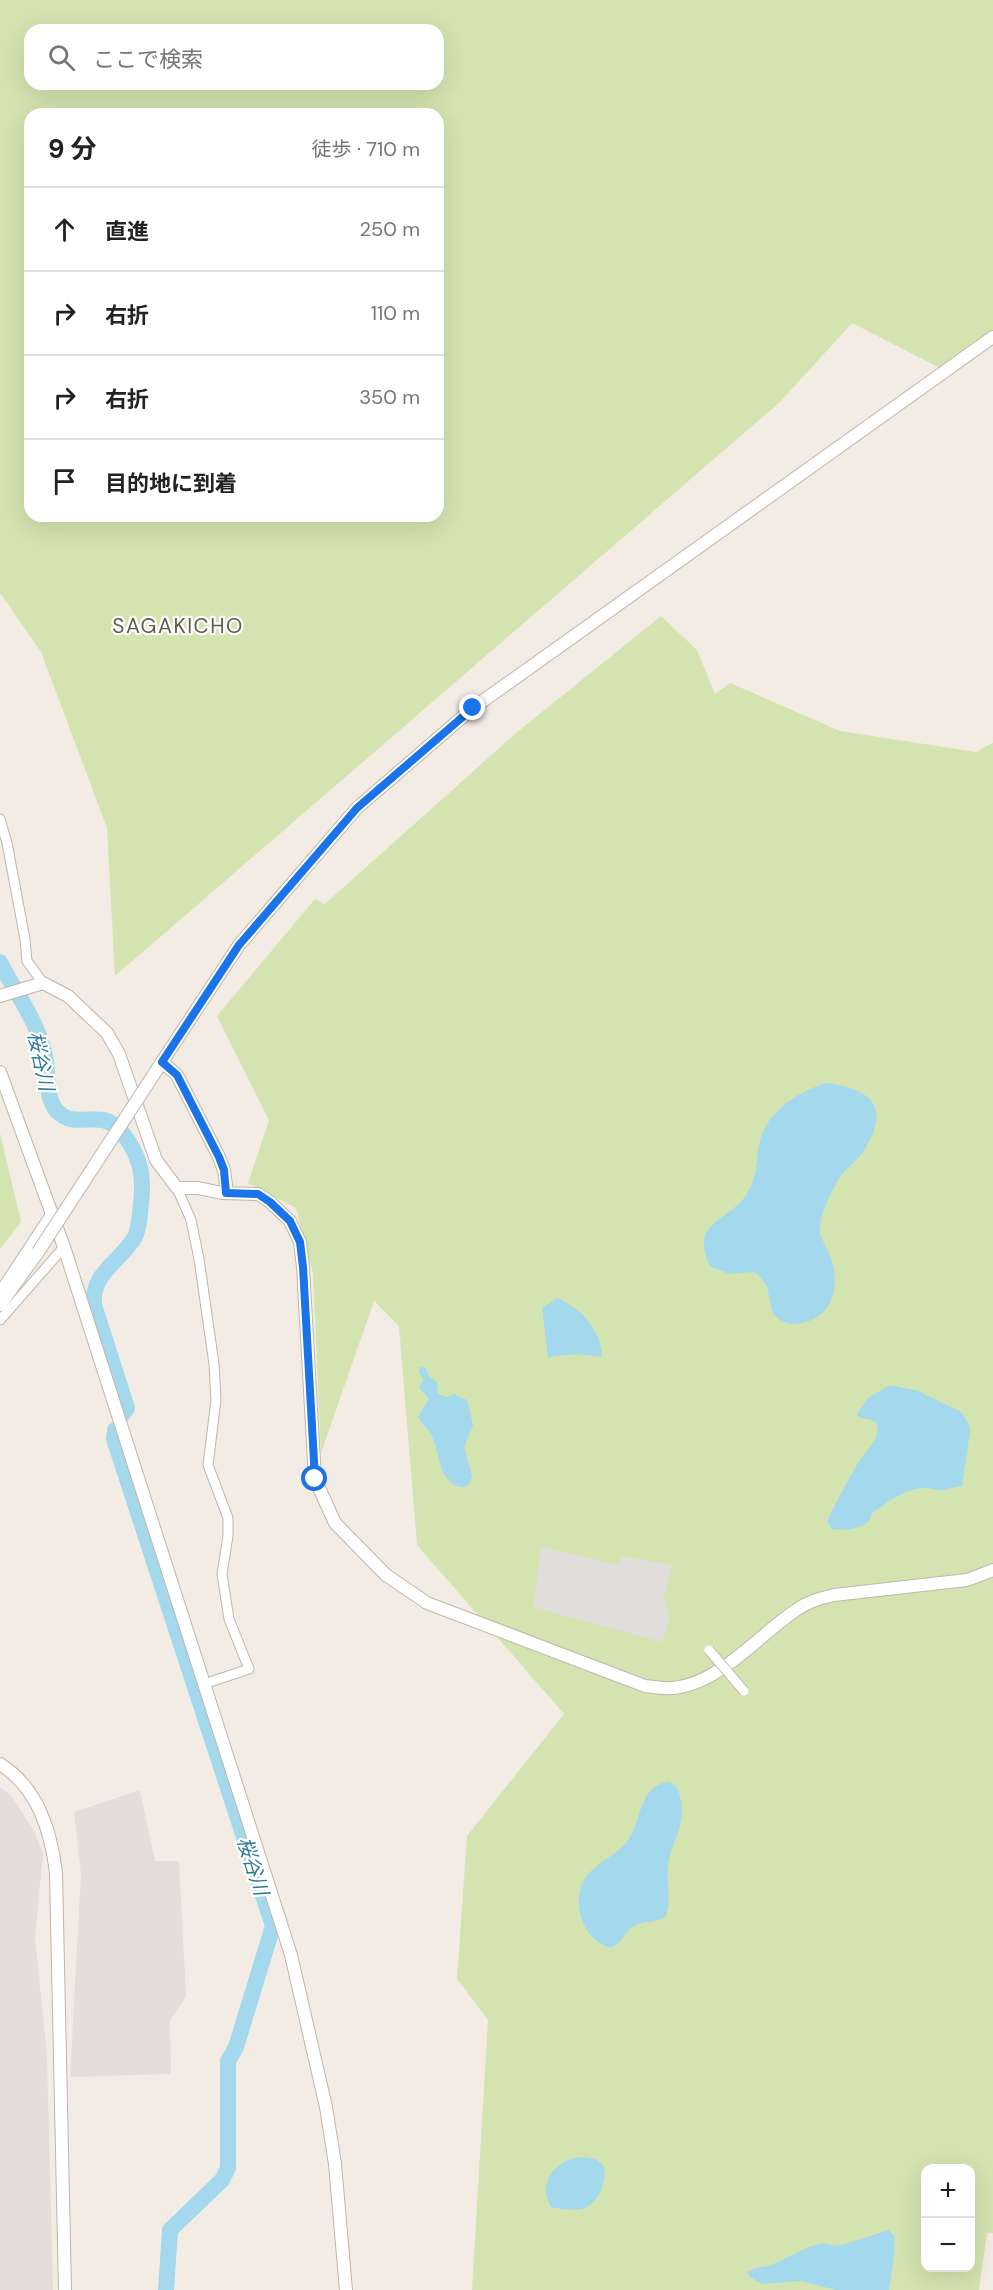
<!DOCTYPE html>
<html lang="ja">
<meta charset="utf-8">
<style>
body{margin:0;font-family:"DM Sans","Noto Sans JP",sans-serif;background:#f6f6f6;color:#222}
.controls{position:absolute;right:18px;bottom:18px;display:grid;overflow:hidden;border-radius:12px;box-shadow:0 6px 24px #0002}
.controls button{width:54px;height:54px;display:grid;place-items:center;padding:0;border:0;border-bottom:2px solid #e0e0e0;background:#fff;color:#222;font:30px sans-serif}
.stop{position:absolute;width:18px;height:18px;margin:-14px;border:4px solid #1a73e8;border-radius:50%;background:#fff}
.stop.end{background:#1a73e8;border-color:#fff;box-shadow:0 2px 6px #0008}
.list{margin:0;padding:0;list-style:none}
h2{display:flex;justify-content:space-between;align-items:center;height:78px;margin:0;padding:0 24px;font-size:26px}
h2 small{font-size:20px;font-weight:400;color:#767676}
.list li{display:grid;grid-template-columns:39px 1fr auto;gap:18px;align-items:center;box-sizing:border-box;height:84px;padding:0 24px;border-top:2px solid #e0e0e0}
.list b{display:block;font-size:22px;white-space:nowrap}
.list em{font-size:20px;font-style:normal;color:#767676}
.icon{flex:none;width:33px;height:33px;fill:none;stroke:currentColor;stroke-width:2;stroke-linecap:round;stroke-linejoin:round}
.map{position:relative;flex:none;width:993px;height:2290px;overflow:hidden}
.search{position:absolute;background:#fff;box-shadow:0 6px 24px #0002;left:24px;top:24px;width:420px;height:66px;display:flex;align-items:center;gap:15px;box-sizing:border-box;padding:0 21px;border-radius:18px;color:#767676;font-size:22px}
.panel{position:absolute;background:#fff;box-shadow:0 6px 24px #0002;left:24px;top:108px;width:420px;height:414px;border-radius:18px}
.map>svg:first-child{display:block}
</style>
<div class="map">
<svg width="993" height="2290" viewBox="0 0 993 2290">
<rect width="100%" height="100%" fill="#f2ece5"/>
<!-- industrial -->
<g fill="#e4deda">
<polygon points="0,1787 10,1794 33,1829 43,1853 35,1937 47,2056 53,2290 0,2290"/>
<polygon points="140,1790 155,1861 179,1861 186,1996 170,2021 171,2074 70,2077 81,1874 74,1812"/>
</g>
<!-- green -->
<g fill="#d3e4b0" fill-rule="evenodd">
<path d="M0,0h993v330l-49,40 -92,-47 -72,79 -665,574 -8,-148 -66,-176 -41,-59zM30,30h408v54h-408zM30,114h408v402h-408z"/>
<path d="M661,616l36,34 18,44 15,-11 110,48 136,21 17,-9v1490h-6l-8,57h-507l16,-270 -31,-41 10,-143 97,-122 -147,-169 -18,-219 -25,-25 -53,152 -8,-180 -17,-65 -48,-25 21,-63 -52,-104 98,-117 10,5 191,-171zM926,2168h44v100h-44z"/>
<polygon points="0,1133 21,1222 0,1249"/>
</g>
<!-- parking -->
<polygon fill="#e0ddda" points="541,1547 619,1565 622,1556 672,1565 664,1598 670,1617 662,1642 533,1607"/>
<!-- water -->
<g fill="#a4d8ec">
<path d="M826,1083c46,6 66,24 37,69 -5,8 -13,13 -19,20 -8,10 -15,24 -20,37 -2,6 -4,15 -4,22 2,11 9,20 12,30 7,28 1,55 -30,62 -11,3 -21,-1 -29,-9l-6,-27 -9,-13 -5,-2 -24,2 -19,-8c-23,-46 24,-45 39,-76 8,-14 7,-29 10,-44 5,-33 38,-54 67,-63z"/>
<path d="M558,1298c24,12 43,31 44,59l-25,-3 -29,3 -6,-49z"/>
<path d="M420,1367l6,1 2,8 9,6 1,12 9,3 7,-3 13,6 6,25 -9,22 8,29 -2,7 -5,4c-26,1 -25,-33 -33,-51 -3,-7 -10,-11 -14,-19l11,-19 -10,-10 4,-8 -4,-8z"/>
<path d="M890,1385l28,6 43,21c5,6 8,11 9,19l-8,55c-7,1 -12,2 -18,4 -7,1 -13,-2 -20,-2 -20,1 -36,14 -52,25 -2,16 -27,18 -40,16l-5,-7c9,-21 20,-39 31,-59 7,-11 17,-20 20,-32l-1,-8 -8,-4 -9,-1 -3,-4 11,-16z"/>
<path d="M667,1782c9,2 11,6 13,15 7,28 -8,43 -12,68 -2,18 4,34 -2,51 -9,8 -20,4 -30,9 -10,4 -14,18 -23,22 -5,1 -9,-1 -13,-4 -18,-11 -25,-36 -19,-56 7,-23 35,-29 48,-48 13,-20 10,-52 38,-57z"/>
<path d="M583,2157l13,2 8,7c3,15 -5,36 -19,42 -6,3 -27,1 -34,-1 -15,-25 6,-49 32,-50z"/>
<polygon points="888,2230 894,2235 895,2250 889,2290 836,2290 801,2281 762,2284 750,2277 747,2272 756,2268 769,2266 809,2247 822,2243 838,2246 852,2242"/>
</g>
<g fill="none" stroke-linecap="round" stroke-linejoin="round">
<!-- river -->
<g stroke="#a4d8ec" stroke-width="16">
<path d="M0,962c16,32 40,62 46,99 2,16 0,36 10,49 14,16 30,7 47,10 17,3 31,28 36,44 3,8 3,19 3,27 -1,13 -2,35 -7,46 -15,25 -44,36 -41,68l33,103 -4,6"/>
<polyline points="115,1430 114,1439 273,1926 236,2047 228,2061 228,2168 222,2180 170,2230 166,2290"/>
</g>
<!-- minor casing -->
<g stroke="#bfb6ab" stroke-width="11">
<g id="minor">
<polyline points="0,819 7,843 25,939 27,961 43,983"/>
<polyline points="177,1188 191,1220 199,1259 214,1364 216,1400 208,1465 228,1518 228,1536 222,1574 229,1619 249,1669 204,1684"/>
<polyline points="0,1291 52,1212"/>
<polyline points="0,1320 64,1247"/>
</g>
</g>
<!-- tertiary casing -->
<g stroke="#bfb6ab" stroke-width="14">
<g id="tertiary">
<path d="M0,996l43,-13 25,13 39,37 12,21 37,106 21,28h21l24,5 36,1 12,8 20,19 10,21 3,25 12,212 20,44 51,52 41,28 218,83c9,1 19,3 28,2 46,-4 86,-53 123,-78 11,-8 24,-12 38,-15l133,-15 26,-10"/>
<polyline points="162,1062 177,1075 219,1157 224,1170 227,1193"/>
<polyline points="158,1068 239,945 357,808 473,708 993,337"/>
<polyline points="0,1072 64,1247 291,1955 326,2107 335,2164 346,2290"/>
<polyline points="0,1305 38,1252"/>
<path d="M0,1764c38,24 51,67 56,109l9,417"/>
</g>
</g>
<!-- minor -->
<use href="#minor" stroke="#fff" stroke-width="9"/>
<!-- tertiary -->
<use href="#tertiary" stroke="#fff" stroke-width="12"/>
<!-- minor-bridge casing -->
<g stroke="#bfb6ab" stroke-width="11" stroke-linecap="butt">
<polyline id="minor-bridge" points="709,1650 744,1691"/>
</g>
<!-- tertiary-bridge casing -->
<g stroke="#bfb6ab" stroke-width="14" stroke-linecap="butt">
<polyline id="tertiary-bridge" points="38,1252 158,1068"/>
</g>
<!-- minor-bridge -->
<use href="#minor-bridge" stroke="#fff" stroke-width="9"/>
<!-- tertiary-bridge -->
<use href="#tertiary-bridge" stroke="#fff" stroke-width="12"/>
</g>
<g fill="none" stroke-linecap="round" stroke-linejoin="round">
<!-- route -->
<polyline stroke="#1a73e8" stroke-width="8" points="315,1479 303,1267 300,1242 290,1221 270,1202 258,1194 226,1193 224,1170 219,1157 177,1075 162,1062 239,945 357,808 473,708"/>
</g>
<g text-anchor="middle" stroke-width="4.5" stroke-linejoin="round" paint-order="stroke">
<!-- water labels -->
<g font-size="20" font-style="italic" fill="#317b9a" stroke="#fff">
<text transform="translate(41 1061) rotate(78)" y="7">桜谷川</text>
<text transform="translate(253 1866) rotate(72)" y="7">桜谷川</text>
</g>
<!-- quarter labels -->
<g font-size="21" letter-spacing="1.5" fill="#66594d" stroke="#fff">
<text x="178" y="633">SAGAKICHO</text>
</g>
</g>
</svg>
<div class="controls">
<button>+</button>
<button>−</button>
</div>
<div class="stop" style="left:315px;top:1479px"></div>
<div class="stop end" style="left:473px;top:708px"></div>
<div class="search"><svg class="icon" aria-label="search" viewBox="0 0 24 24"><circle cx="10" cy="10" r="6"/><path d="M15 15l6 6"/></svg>ここで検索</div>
<section class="panel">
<h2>9 分<small>徒歩 · 710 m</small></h2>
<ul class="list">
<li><svg class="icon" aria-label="ahead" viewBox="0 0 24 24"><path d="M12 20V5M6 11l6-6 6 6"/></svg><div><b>直進</b></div><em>250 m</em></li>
<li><svg class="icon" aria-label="right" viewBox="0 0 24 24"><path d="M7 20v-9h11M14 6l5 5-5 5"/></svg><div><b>右折</b></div><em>110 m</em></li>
<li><svg class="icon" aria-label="right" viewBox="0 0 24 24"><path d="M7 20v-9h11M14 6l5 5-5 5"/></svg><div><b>右折</b></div><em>350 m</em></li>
<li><svg class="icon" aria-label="arrive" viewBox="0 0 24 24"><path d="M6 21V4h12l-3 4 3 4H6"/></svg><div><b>目的地に到着</b></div></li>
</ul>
</section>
</div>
